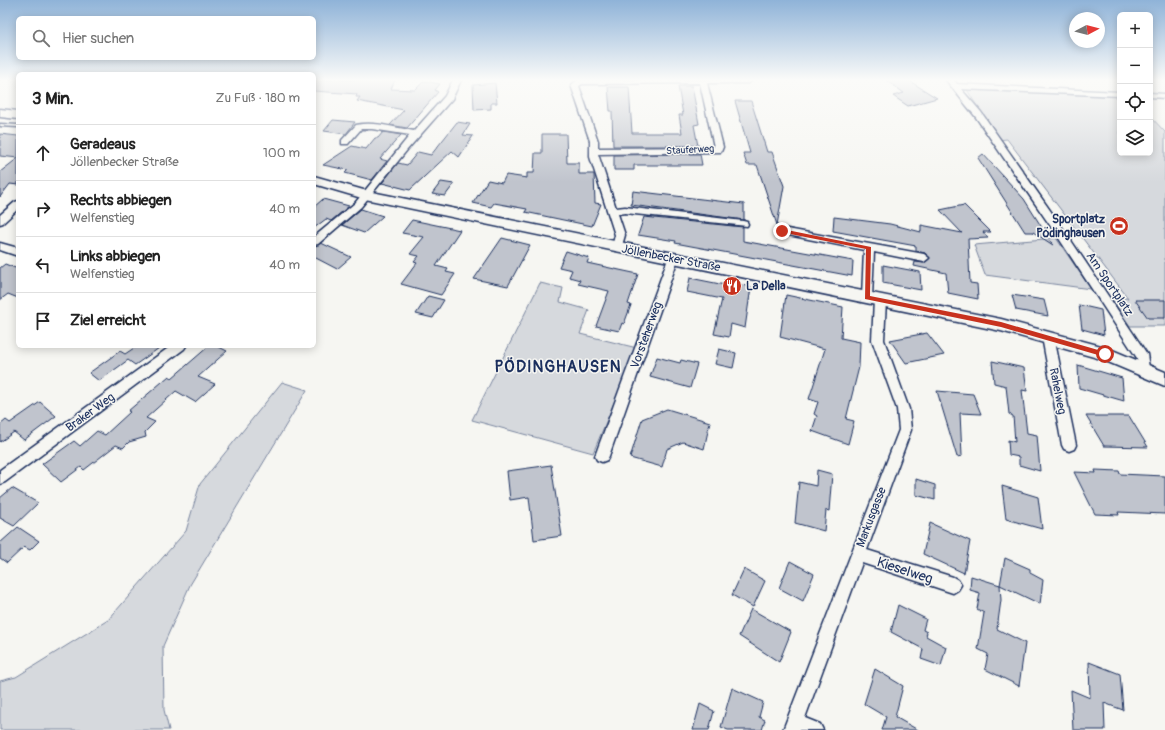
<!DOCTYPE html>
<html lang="de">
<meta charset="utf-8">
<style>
body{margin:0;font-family:Pangolin,sans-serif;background:#f6f6f6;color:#222}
.controls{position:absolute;right:12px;top:12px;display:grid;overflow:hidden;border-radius:6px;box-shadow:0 2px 10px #0003}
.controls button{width:36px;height:36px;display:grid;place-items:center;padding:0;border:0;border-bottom:1px solid #e0e0e0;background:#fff;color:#222;font:20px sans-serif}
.compass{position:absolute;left:1069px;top:12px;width:36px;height:36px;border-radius:50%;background:#fff;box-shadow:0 2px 10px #0003;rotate:83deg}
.stop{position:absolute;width:12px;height:12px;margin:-9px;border:3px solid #c8321e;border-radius:50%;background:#fff}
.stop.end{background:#c8321e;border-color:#fff;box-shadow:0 1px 4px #0008}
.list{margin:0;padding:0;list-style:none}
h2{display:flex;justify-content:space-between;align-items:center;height:52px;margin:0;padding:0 16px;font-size:17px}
h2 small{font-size:13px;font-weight:400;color:#767676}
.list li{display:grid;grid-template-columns:26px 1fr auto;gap:12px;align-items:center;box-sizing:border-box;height:56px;padding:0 16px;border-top:1px solid #e0e0e0}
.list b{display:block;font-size:15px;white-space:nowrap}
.list p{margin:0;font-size:13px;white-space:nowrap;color:#767676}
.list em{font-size:13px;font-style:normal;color:#767676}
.icon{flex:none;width:22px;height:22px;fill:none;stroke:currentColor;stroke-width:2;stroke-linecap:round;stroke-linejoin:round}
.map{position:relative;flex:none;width:1165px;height:730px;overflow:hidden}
.search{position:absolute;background:#fff;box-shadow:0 2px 10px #0003;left:16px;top:16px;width:300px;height:44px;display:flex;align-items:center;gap:10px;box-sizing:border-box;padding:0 14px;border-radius:6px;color:#767676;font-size:15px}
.panel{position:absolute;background:#fff;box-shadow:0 2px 10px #0003;left:16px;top:72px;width:300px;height:276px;border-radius:6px}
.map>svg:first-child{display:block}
</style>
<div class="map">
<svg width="1165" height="730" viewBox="0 0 1165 730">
<rect width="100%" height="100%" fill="#f6f6f2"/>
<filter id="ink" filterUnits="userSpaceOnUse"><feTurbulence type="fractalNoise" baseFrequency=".025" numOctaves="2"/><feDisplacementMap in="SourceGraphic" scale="8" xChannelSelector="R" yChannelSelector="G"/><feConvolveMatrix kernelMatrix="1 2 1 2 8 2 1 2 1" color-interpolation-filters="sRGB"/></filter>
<g filter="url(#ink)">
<!-- green -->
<g fill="#d6d9dd" stroke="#78849e">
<polygon points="966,88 1120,95 1120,153 1150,153 1150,116 1165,132 1165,326 1130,326 1112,299 1128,298 1010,143 1007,139 998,140"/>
<polygon points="1056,238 1091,289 985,275 974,245"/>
<polygon points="540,283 563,288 560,302 589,310 580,334 637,348 593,453 472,420"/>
<polygon points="282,382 307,390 190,585 163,646 164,710 169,730 0,730 0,681 16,677 108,620 186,531 200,484"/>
</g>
<!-- building -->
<g fill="#c0c4cd" stroke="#1b2f5e">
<polygon points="314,80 395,80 391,89 415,90 424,81 440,84 435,90 438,92 407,128 390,125 404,110 357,101 360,97 356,97 357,94 314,91"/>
<polygon points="886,80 908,80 937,98 908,106 893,96 904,93"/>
<polygon points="495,83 497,103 491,103 491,109 474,110 473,85"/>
<polygon points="678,86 692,86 699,124 694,125 698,146 613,146 612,111 610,111 608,87 629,87 632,133 682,133 679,115 683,115"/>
<polygon points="735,101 751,101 767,152 772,152 784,186 777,225 757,165 747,165 743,153 750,153"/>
<polygon points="333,120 355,122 346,134 324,131"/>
<polygon points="457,122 470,124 463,135 473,136 459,157 452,151 410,190 382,183 398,163 407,165 418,152 431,155"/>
<polygon points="383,132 401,135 380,159 387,161 372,180 345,173 348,170 323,165 352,146 366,149 375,138 378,138"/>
<polygon points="0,134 18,136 18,185 10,184 0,197 0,172 18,158 0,156"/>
<polygon points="542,134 566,134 567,163 579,163 579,174 594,174 595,203 601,204 592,226 525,212 527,209 494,203 491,207 473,203 488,180 502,183 506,175 527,178 527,173 534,173 535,153 542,153"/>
<polygon points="700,154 702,165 634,165 634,170 614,170 614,155"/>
<polygon points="983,154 1024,199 1053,245 1033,232 1025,232 978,158"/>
<polygon points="441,182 454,184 445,196 432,194"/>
<polygon points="633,191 744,204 744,220 631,205"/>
<polygon points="323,199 349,206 331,221 326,219 314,228 314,207"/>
<polygon points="964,205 991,232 983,232 988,238 968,239 970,283 977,284 978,299 948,293 946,273 914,266 915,262 924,263 930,258 925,253 916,251 916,246 833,231 834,217 890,224 921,232 921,225 962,233 940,210"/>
<polygon points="361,209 383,216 364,233 342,225"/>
<polygon points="644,217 743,227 743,241 853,261 852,276 675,243 676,241 638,235"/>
<polygon points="412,220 460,230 436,266 448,269 446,272 455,274 441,295 401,284 417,263 414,262 419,256 410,254 424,237 402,233"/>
<polygon points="502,238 530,245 508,286 474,279"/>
<polygon points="321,243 351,257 337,269 314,257 314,246"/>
<polygon points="566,251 589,258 587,263 638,274 628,304 631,305 624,324 622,323 619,331 596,326 609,291 578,284 580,280 569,277 572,270 559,267"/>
<polygon points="5,264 18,269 18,298 8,294 0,300 0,268"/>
<polygon points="883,265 920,272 921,290 883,283"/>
<polygon points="690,278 725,285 727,282 751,287 745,328 731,324 729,337 714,334 722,299 687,292"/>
<polygon points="786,295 843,307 841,338 860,342 859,367 846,419 854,421 848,444 812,431 817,416 814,414 818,402 809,399 825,349 780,337"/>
<polygon points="1012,295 1044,300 1048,316 1016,310"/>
<polygon points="428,296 444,300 433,318 416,314"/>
<polygon points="1135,300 1165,300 1165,318 1148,318"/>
<polygon points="1079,305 1101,310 1104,335 1082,329"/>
<polygon points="927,333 944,355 906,363 890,340"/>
<polygon points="137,346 162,346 135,365 128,360 99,381 89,373 120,351 125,354"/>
<polygon points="209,346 217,346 227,351 198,377 215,384 195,402 176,391 146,418 155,422 145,432 146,437 129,442 123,448 116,445 84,470 81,467 61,482 42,464 74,441 80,446 97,431 105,435 130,412 128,411 169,376 172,378"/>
<polygon points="719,349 736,353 733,368 715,364"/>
<polygon points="657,357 680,363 681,360 697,364 690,388 650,377"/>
<polygon points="992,361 1024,368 1027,391 1022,390 1027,433 1037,435 1040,471 1019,465 1019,457 1009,455 1008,440 1015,442 1013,416 1009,414 1006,386 994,383"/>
<polygon points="1078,365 1122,378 1124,401 1079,388"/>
<polygon points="937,391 973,394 981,414 960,413 962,456 957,457"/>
<polygon points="40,402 56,416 24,440 14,432 0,442 0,425 6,420 10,423"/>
<polygon points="667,409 710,422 704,449 683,442 667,449 662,467 630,458 642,419"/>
<polygon points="1086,416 1129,416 1148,447 1104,446"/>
<polygon points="551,465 562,536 534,540 529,497 510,500 507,471"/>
<polygon points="817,470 832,474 829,511 826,510 824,531 795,523 799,482 816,486"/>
<polygon points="1095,470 1119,471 1120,474 1165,476 1165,514 1118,512 1119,515 1095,514 1074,472 1096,473"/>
<polygon points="916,479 935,485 935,500 916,495"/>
<polygon points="1002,486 1038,497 1042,529 1006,519"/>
<polygon points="12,488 38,503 14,526 0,518 0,498"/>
<polygon points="930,523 970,541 964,573 923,554"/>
<polygon points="18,527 39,541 30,550 24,547 7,563 0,558 0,543"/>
<polygon points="1005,558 1030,569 1030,573 1043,580 1040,604 1000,585"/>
<polygon points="790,561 814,574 803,601 779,588"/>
<polygon points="744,569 765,581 753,607 732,595"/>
<polygon points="971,576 1000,585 1001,600 997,629 1025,643 1019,686 985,669 988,654 978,649 984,613 977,609 980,593 970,590"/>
<polygon points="898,605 926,619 923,630 927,632 926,636 946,647 941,666 921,659 923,649 891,632"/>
<polygon points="751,609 791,632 779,662 739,636"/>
<polygon points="1089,662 1120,674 1123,710 1104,703 1105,730 1073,730 1071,690 1090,698"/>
<polygon points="875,669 903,686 895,717 918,730 882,730 886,717 864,704"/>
<polygon points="732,688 763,702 759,717 765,720 762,730 728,730 721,727"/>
<polygon points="700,704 714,711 709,730 693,730"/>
</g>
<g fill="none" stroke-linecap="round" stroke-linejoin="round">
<!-- lane casing -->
<g stroke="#1b2f5e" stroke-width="3">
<polygon id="lane" points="0,124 18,125 18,127 0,126"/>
</g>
<!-- street casing -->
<g stroke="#1b2f5e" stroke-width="3">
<g id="street">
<path d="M453,80h8l-9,19 -45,51 -46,57 -43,37 -4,1v-8l41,-34 55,-68 -38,-6h-11l-13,15h-6v-4l14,-15c19,-4 40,3 58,6l31,-35z"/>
<path d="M578,80h174l-3,3h-42l16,64 -2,5 -123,2 18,54 9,-1 118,14 4,1 1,2 -1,2 -122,-13 -7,1 7,21 -4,14h-8l-1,-2 3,-12 -25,-78v-16l-19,-56zM700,83l14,64 -116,1v-7l-19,-55 3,-2z"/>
<polygon points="946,80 954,80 957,84 1120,92 1120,96 961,89 981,112 1066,233 1147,354 1149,368 1147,371 1139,371 1137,358 1058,237 975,116"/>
<polygon points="1150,93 1165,94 1165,98 1150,97"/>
<polygon points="18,201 18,209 3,223 0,224 0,215 15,202"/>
<polygon points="782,228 924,254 929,258 924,262 874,252 872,297 867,301 862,297 864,250 778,233 777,231"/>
<polygon points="0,243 18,248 18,256 0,250"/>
<polygon points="673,255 678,259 609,456 607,460 602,462 597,460 595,456 668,259"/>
<polygon points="880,296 886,300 884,340 909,409 911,430 867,550 953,577 958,580 961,585 958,590 953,593 862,563 805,718 820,724 823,730 783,730 899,430 897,409 872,340 874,300"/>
<polygon points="1048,333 1052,334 1054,337 1076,445 1074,449 1069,451 1064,449 1062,445 1042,337 1044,334"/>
<polygon points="171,346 186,346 184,349 5,482 0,484 0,470"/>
</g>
</g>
<!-- secondary casing -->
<g stroke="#1b2f5e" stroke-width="3">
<g id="secondary">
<polygon points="0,109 18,111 18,119 0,117"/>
<polygon points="314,176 367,191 1001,319 1105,347 1165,372 1165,386 1101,359 1001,331 365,199 314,184"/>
</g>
</g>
<!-- lane -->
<use href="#lane" fill="#f6f6f2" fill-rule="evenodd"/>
<!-- street -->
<use href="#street" fill="#f6f6f2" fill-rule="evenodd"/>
<!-- secondary -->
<use href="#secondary" fill="#f6f6f2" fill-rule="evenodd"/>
</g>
</g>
<!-- sky -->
<linearGradient id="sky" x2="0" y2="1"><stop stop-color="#8fb3d8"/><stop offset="0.44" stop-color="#fbfbf9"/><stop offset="1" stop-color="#fbfbf9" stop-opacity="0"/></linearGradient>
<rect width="1165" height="182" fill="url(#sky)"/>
<!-- route -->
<polygon fill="#c8321e" points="782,229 871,247 870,296 1001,322 1105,352 1109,354 1105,357 1001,327 865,299 866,249 780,232"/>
<!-- icons -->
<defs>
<g id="stadium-disc" transform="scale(1)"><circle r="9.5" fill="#c8321e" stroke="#f6f6f2"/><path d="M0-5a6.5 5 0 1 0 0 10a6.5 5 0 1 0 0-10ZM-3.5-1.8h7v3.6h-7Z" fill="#fff"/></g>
<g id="restaurant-disc" transform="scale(1)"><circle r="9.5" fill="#c8321e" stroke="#f6f6f2"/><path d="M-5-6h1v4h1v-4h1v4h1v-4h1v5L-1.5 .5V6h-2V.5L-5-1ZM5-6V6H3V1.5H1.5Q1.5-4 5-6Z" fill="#fff"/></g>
</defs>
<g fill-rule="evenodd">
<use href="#stadium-disc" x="1119" y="226"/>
<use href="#restaurant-disc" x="732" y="286"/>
</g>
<g text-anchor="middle" stroke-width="3" stroke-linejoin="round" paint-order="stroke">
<!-- far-street labels -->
<g font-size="10" fill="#1b2f5e" stroke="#f6f6f2">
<text transform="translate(690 149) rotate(-3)" y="4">Stauferweg</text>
</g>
<!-- poi labels -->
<g font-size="12" font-weight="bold" fill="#1b2f5e" stroke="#f6f6f2" text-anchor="end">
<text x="1105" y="223">Sportplatz<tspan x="1105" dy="14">Pödinghausen</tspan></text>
<text x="746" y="290" text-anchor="start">La Della</text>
</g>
<!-- street labels -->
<g font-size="12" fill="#1b2f5e" stroke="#f6f6f2">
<text transform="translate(671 258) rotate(11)" y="4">Jöllenbecker Straße</text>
<text transform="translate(1110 284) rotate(56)" y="4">Am Sportplatz</text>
<text transform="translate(646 335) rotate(-70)" y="4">Vorsteherweg</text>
<text transform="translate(1058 391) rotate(79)" y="4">Rahelweg</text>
<text transform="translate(90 412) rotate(-36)" y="4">Braker Weg</text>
<text transform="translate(871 517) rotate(-69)" y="4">Markusgasse</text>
</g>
<!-- near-street labels -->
<g font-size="14" fill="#1b2f5e" stroke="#f6f6f2">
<text transform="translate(905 570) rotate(18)" y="5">Kieselweg</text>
</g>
<!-- district labels -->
<g font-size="16" font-weight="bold" letter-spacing="1" fill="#1b2f5e" stroke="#f6f6f2">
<text x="558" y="372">PÖDINGHAUSEN</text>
</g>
</g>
</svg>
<div class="controls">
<button>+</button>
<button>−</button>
<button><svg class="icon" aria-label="locate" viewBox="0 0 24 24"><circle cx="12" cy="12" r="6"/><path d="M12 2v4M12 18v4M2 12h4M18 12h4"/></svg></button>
<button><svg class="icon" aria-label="layers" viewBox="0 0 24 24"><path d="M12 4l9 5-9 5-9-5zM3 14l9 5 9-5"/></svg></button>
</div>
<svg class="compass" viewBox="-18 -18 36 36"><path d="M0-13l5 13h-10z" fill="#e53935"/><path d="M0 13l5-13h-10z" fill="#767676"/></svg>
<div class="stop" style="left:1105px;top:354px"></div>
<div class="stop end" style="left:782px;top:231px"></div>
<div class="search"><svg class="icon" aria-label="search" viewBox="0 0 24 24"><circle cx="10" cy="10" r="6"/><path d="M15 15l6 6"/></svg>Hier suchen</div>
<section class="panel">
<h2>3 Min.<small>Zu Fuß · 180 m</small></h2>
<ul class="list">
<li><svg class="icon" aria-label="ahead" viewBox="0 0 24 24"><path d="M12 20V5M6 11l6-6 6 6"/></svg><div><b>Geradeaus</b><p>Jöllenbecker Straße</p></div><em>100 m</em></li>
<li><svg class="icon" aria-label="right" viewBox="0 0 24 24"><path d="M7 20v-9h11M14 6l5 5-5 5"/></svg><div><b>Rechts abbiegen</b><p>Welfenstieg</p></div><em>40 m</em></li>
<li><svg class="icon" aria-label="left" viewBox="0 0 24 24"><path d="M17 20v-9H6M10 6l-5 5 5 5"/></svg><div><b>Links abbiegen</b><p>Welfenstieg</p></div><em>40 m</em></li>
<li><svg class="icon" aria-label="arrive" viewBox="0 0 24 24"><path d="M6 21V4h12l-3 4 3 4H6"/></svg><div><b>Ziel erreicht</b></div></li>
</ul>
</section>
</div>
